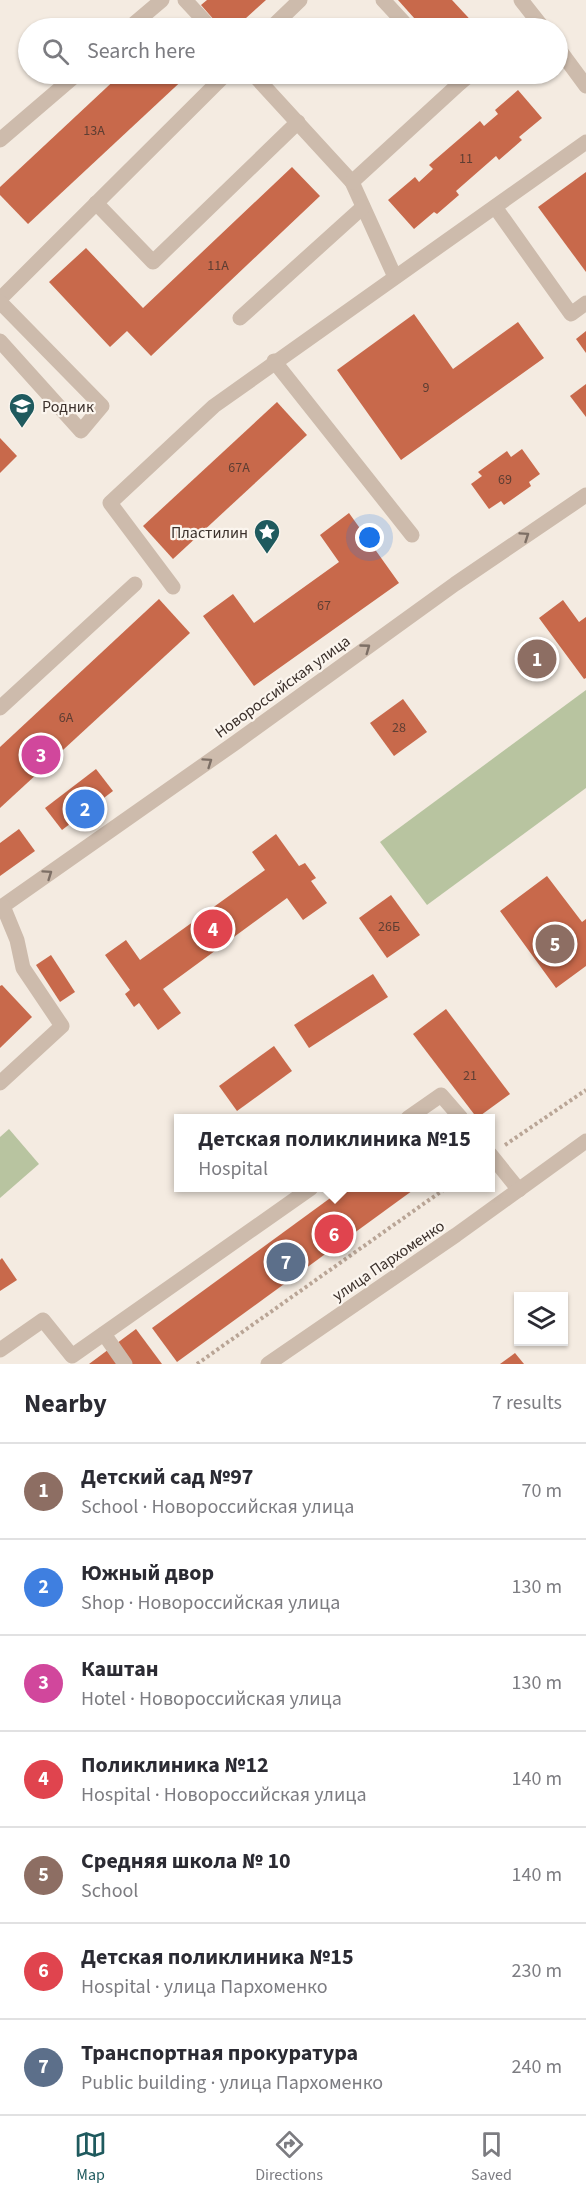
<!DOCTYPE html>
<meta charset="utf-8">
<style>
body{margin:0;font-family:"Source Sans 3",sans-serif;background:#f2f2f3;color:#2b2b33}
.controls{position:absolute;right:18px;bottom:18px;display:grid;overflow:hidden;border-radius:0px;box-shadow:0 2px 4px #0004}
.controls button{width:54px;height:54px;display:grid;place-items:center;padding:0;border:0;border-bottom:2px solid #e1e1e2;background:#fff;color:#2b2b33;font:30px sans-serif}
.you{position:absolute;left:370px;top:538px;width:21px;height:21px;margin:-15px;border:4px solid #fff;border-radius:50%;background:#1a73e8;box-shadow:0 0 0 9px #1a73e833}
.badge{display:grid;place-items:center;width:39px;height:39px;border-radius:50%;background:#1f5a5e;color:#fff;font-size:20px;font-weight:700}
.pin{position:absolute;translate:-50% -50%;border:3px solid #fff;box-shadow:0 2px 6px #0006}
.popup{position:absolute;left:174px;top:1114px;width:321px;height:78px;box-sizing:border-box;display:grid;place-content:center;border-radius:0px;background:#fff;filter:drop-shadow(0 2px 4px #0005);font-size:20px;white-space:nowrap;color:#7c7c81}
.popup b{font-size:22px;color:#2b2b33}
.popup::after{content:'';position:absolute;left:50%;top:100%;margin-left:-12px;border:12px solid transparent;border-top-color:#fff}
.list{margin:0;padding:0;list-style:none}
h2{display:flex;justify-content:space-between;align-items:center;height:78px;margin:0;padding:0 24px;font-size:26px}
h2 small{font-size:20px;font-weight:400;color:#7c7c81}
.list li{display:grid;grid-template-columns:39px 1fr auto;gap:18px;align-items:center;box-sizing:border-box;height:96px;padding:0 24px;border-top:2px solid #e1e1e2}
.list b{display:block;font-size:22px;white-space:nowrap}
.list p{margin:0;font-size:20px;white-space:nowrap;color:#7c7c81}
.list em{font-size:20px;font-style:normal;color:#7c7c81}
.icon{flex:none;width:33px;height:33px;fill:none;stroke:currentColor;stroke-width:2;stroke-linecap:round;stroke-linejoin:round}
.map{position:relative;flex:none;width:586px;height:1364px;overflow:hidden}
.search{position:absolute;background:#fff;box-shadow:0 2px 4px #0004;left:18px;right:18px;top:18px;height:66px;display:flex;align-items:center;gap:15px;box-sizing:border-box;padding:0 21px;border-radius:33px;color:#7c7c81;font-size:22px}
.sheet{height:750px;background:#fff}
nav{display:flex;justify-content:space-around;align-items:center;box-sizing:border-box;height:84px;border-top:2px solid #e1e1e2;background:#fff;font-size:16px;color:#7c7c81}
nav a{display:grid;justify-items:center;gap:3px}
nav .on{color:#1f5a5e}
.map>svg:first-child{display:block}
</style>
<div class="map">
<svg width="586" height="1364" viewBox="0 0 586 1364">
<rect width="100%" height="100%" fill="#f4ebe1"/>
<!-- green -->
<g fill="#b8c4a0">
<polygon points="586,690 586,788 427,905 380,842"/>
<polygon points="9,1129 39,1164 0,1198 0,1137"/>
</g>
<!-- building -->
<g fill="#c8694b">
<polygon points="207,0 266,0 235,28 227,28 218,18 215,21 201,5"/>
<polygon points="398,0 452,0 478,28 423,28"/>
<polygon points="121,74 189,74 28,224 0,195 0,187"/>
<polygon points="518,90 542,118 519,137 522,140 499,160 496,156 456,191 459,195 437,214 434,212 414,229 388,200 415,177 419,182 433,169 429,165 480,121 484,126 498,114 495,110"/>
<polygon points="292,167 320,196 151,356 127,331 110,347 49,282 86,248 143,308"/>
<polygon points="586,172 586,272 538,207"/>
<polygon points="414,314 453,369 518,322 544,358 401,460 337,370"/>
<polygon points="586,331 586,353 576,339"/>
<polygon points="586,384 586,417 570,396"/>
<polygon points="277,402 307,435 173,559 143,526"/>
<polygon points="0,438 17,456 0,473"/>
<polygon points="522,449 540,474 529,482 531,486 504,505 501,501 489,509 471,484 482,476 478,472 507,451 511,457"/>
<polygon points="349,513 399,583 254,686 203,616 233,594 254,623 339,562 320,535"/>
<polygon points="159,599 190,633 0,808 0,747"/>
<polygon points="563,600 579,622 586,617 586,678 584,679 539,618"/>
<polygon points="403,699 427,732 394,756 370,723"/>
<polygon points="96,769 113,791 62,830 45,808"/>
<polygon points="19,829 35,851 0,876 0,843"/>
<polygon points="276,834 299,866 305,863 316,878 311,881 327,903 303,920 287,898 163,989 181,1013 158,1030 139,1003 134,1007 125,994 130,990 105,955 126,940 140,960 265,870 252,852"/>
<polygon points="547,876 582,922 586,919 586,966 556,988 500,911"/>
<polygon points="391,895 420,935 387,958 359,918"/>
<polygon points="51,955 75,992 60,1002 36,965"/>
<polygon points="373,974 388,997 309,1048 294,1025"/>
<polygon points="2,985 32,1017 0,1048 0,986"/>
<polygon points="446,1009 510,1094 477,1118 413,1034"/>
<polygon points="274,1046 292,1071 237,1111 219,1086"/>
<polygon points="344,1188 416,1188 177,1362 152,1328"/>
<polygon points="2,1258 17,1280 0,1291 0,1260"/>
<polygon points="136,1329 162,1364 89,1364"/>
<polygon points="515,1353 524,1364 500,1364"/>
</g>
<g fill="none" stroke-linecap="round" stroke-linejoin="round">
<!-- path -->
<g stroke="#b9a596" stroke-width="4" stroke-dasharray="3 3" stroke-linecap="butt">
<polyline points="505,1145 586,1090"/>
<polyline points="197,1364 446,1188"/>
</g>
<!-- minor -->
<g stroke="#cdbbac" stroke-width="15">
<polyline points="185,0 211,28"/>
<polyline points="383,0 409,28"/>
<polyline points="521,0 543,28"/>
<polyline points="129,28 162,0"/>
<polyline points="271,28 300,0"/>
<polyline points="558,48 586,86"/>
<polyline points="253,74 352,182 395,277"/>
<polyline points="451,74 460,83 471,74"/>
<polyline points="0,140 77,74"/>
<polyline points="352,182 460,83"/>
<polyline points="96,203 153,262 298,122"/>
<polyline points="495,207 571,314 586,303"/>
<polyline points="0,299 226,74"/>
<polyline points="0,302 102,406 81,431 0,341"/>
<polyline points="240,318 363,207"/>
<polyline points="274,361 412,535"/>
<polyline points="173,587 110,503 214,406 586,142"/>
<polyline points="0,708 135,584"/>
<polyline points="0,908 235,743 455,584 586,495"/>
<polyline points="0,1083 62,1026 23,968 17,940 3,906"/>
<polyline points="408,1118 441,1095 461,1118"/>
<polyline points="490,1154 519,1190"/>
<polyline points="104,1334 125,1364"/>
<polyline points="0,1350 43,1320 72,1356 311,1188"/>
<polyline points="268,1364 456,1235 586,1141"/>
</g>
</g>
<!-- one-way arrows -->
<defs><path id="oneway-chevron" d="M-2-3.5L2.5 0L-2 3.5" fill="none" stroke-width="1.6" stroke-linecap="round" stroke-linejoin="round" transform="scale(1.5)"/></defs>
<g stroke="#7d6f65">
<use href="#oneway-chevron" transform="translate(525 536) rotate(-34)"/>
<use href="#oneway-chevron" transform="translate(366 648) rotate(-36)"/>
<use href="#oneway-chevron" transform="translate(208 762) rotate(-35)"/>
<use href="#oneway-chevron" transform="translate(48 874) rotate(-35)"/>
</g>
<!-- icons -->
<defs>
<g id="school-pin" transform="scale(1.35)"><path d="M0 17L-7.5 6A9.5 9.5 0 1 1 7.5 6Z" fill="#1f5a5e" stroke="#fbf5ee"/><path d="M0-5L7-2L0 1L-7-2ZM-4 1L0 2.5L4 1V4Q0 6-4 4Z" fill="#fff"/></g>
<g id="sight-pin" transform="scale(1.35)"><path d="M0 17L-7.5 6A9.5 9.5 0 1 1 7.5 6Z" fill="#1f5a5e" stroke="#fbf5ee"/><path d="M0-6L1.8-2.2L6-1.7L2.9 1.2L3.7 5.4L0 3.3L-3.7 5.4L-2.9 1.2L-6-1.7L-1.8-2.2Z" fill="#fff"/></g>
</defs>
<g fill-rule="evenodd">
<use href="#school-pin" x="22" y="406"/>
<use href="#sight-pin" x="267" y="532"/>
</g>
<g text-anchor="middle" stroke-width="4.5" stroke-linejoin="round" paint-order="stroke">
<!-- number labels -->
<g font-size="14" fill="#5e3e33">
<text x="94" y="135">13А</text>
<text x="466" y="163">11</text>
<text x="218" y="270">11А</text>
<text x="426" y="392">9</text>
<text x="239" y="472">67А</text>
<text x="505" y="484">69</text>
<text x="324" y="610">67</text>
<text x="66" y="722">6А</text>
<text x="399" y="732">28</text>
<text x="389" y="931">26Б</text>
<text x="470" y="1080">21</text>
</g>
<!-- poi labels -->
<g font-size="16" fill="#3b302b" stroke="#fbf5ee" text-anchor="start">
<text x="42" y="412">Родник</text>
<text x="248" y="538" text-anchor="end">Пластилин</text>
</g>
<!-- street labels -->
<g font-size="16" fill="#3b302b" stroke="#fbf5ee">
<text transform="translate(282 686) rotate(-36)" y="6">Новороссийская улица</text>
<text transform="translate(388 1260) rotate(-34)" y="6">улица Пархоменко</text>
</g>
</g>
</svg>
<div class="controls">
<button><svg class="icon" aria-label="layers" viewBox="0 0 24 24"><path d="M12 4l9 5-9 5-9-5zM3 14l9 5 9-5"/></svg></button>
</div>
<div class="you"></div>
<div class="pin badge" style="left:537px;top:659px;background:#8d6e63">1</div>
<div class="pin badge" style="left:85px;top:809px;background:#3f7fe0">2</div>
<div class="pin badge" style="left:41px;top:755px;background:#d1479c">3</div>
<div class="pin badge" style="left:213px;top:929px;background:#e0444e">4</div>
<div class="pin badge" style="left:555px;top:944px;background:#8d6e63">5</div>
<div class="pin badge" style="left:334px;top:1234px;background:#e0444e">6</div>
<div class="popup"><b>Детская поликлиника №15</b>Hospital</div>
<div class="pin badge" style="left:286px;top:1262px;background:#5c6f8a">7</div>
<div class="search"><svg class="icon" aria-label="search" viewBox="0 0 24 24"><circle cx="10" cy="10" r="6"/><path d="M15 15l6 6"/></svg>Search here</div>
</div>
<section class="sheet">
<h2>Nearby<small>7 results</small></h2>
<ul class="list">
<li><span class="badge" style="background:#8d6e63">1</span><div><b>Детский сад №97</b><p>School · Новороссийская улица</p></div><em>70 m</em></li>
<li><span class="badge" style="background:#3f7fe0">2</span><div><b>Южный двор</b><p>Shop · Новороссийская улица</p></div><em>130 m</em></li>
<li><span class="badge" style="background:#d1479c">3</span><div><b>Каштан</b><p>Hotel · Новороссийская улица</p></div><em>130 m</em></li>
<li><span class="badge" style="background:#e0444e">4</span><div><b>Поликлиника №12</b><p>Hospital · Новороссийская улица</p></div><em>140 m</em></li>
<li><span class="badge" style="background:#8d6e63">5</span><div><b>Средняя школа № 10</b><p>School</p></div><em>140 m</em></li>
<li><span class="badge" style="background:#e0444e">6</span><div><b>Детская поликлиника №15</b><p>Hospital · улица Пархоменко</p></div><em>230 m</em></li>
<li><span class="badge" style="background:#5c6f8a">7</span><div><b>Транспортная прокуратура</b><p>Public building · улица Пархоменко</p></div><em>240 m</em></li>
</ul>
</section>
<nav>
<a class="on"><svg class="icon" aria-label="map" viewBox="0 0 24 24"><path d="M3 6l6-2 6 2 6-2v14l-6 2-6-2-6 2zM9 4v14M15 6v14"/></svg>Map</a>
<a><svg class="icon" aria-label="directions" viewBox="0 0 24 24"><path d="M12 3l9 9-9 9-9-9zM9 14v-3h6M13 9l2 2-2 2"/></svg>Directions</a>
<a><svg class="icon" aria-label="saved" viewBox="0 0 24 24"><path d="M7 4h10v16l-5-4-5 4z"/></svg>Saved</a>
</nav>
